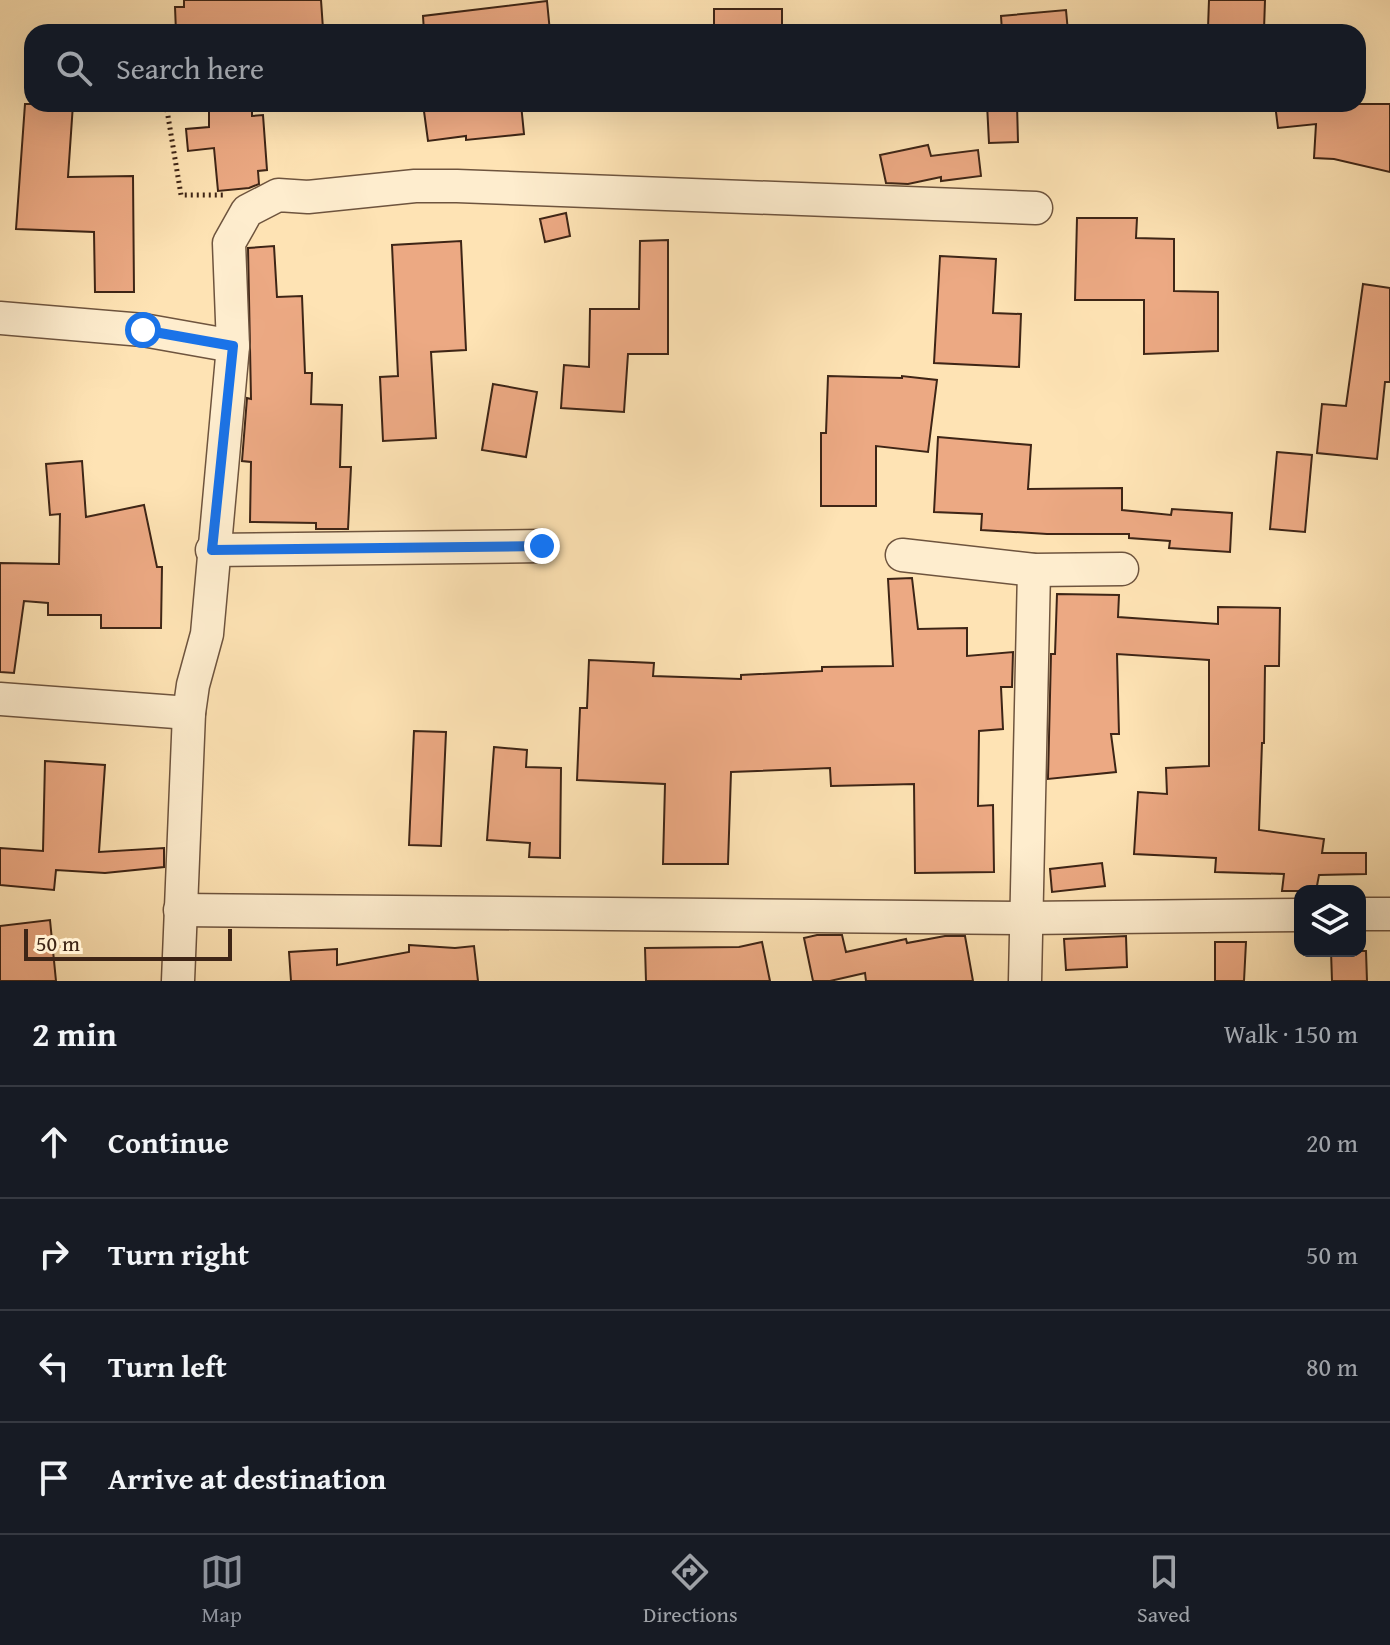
<!DOCTYPE html>
<meta charset="utf-8">
<style>
body{margin:0;font-family:"Gentium Book Plus",serif;background:#242831;color:#f1f3f6}
.controls{position:absolute;right:24px;bottom:24px;display:grid;overflow:hidden;border-radius:16px;box-shadow:0 8px 32px #0002}
.controls button{width:72px;height:72px;display:grid;place-items:center;padding:0;border:0;border-bottom:2px solid #363941;background:#171b24;color:#f1f3f6;font:40px sans-serif}
.scale{position:absolute;left:24px;bottom:20px;width:208px;box-sizing:border-box;padding-left:8px;border:4px solid #3e2516;border-top:0;font-size:22px;line-height:28px;white-space:nowrap;color:#3e2516;-webkit-text-stroke:6px #feedce;paint-order:stroke}
.stop{position:absolute;width:24px;height:24px;margin:-18px;border:6px solid #1a73e8;border-radius:50%;background:#fff}
.stop.end{background:#1a73e8;border-color:#fff;box-shadow:0 2px 8px #0008}
.list{margin:0;padding:0;list-style:none}
h2{display:flex;justify-content:space-between;align-items:center;height:104px;margin:0;padding:0 32px;font-size:34px}
h2 small{font-size:26px;font-weight:400;color:#9ea1a6}
.list li{display:grid;grid-template-columns:52px 1fr auto;gap:24px;align-items:center;box-sizing:border-box;height:112px;padding:0 32px;border-top:2px solid #363941}
.list b{display:block;font-size:30px;white-space:nowrap}
.list em{font-size:26px;font-style:normal;color:#9ea1a6}
.icon{flex:none;width:44px;height:44px;fill:none;stroke:currentColor;stroke-width:2;stroke-linecap:round;stroke-linejoin:round}
.map{position:relative;flex:none;width:1390px;height:981px;overflow:hidden}
.search{position:absolute;background:#171b24;box-shadow:0 8px 32px #0002;left:24px;right:24px;top:24px;height:88px;display:flex;align-items:center;gap:20px;box-sizing:border-box;padding:0 28px;border-radius:24px;color:#9ea1a6;font-size:30px}
.sheet{height:552px;background:#171b24}
nav{display:flex;justify-content:space-around;align-items:center;box-sizing:border-box;height:112px;border-top:2px solid #363941;background:#171b24;font-size:22px;color:#9ea1a6}
nav a{display:grid;justify-items:center;gap:4px}
nav .on{color:#8c9099}
.map>svg:first-child{display:block}
</style>
<div class="map">
<svg width="1390" height="981" viewBox="0 0 1390 981">
<rect width="100%" height="100%" fill="#fee3b4"/>
<filter id="stains"><feTurbulence type="fractalNoise" baseFrequency=".0025" numOctaves="4"/><feColorMatrix values="0 0 0 0 .2 0 0 0 0 .09 0 0 0 0 .02 0 0 0 .5 -.17"/></filter>
<radialGradient id="worn" r=".72"><stop offset=".6" stop-color="#630" stop-opacity="0"/><stop offset="1" stop-color="#630" stop-opacity=".3"/></radialGradient>
<!-- building -->
<g fill="#eca983" stroke="#3e2516" stroke-width="2">
<polygon points="184,0 321,0 323,29 277,32 176,32 175,7 184,7"/>
<polygon points="1209,0 1265,0 1264,30 1208,28"/>
<polygon points="547,1 550,32 424,32 423,16"/>
<rect x="714" y="9" width="68" height="23"/>
<polygon points="1066,10 1068,32 1002,32 1001,16"/>
<polygon points="25,104 73,104 68,177 133,176 134,292 95,292 94,232 16,229"/>
<polygon points="209,104 252,104 252,116 263,115 267,170 258,171 259,184 249,188 218,191 214,148 188,151 186,129 209,127"/>
<polygon points="423,104 521,104 524,134 466,140 466,136 428,141"/>
<polygon points="987,104 1017,104 1018,142 989,143"/>
<polygon points="1275,104 1390,104 1390,172 1334,159 1314,158 1316,124 1278,128"/>
<polygon points="928,145 931,156 978,150 981,176 941,181 941,177 908,184 886,183 880,155"/>
<polygon points="566,213 570,236 545,242 540,219"/>
<polygon points="1077,218 1137,218 1136,238 1174,239 1174,291 1218,292 1218,351 1144,354 1144,300 1075,300"/>
<polygon points="668,240 668,354 628,354 624,412 561,408 564,365 589,367 590,309 639,309 640,241"/>
<polygon points="461,241 466,350 431,352 436,438 383,441 380,377 398,376 392,245"/>
<polygon points="274,246 277,297 302,296 305,373 312,373 311,404 342,405 340,467 351,467 348,529 316,529 316,523 250,522 251,462 242,461 247,398 251,399 248,248"/>
<polygon points="940,256 996,259 993,313 1021,314 1019,367 934,363"/>
<polygon points="1363,284 1390,288 1390,382 1385,382 1377,459 1317,453 1322,404 1346,406"/>
<polygon points="828,376 902,378 902,376 937,380 928,452 876,446 876,506 821,506 821,433 826,433"/>
<polygon points="493,384 537,392 526,457 482,450"/>
<polygon points="938,437 1031,445 1028,489 1122,488 1122,510 1171,515 1172,509 1232,513 1230,552 1169,548 1170,541 1129,538 1129,534 1047,534 981,530 982,514 934,512"/>
<polygon points="1277,452 1312,455 1305,532 1270,529"/>
<polygon points="82,461 86,517 144,505 157,567 162,567 161,628 101,628 101,615 48,615 48,603 24,601 14,673 0,672 0,563 59,564 60,514 50,515 46,464"/>
<polygon points="912,578 918,629 967,628 967,656 1013,652 1012,687 1001,687 1003,729 979,731 978,806 993,805 994,872 915,873 914,784 831,786 830,768 731,772 728,864 663,864 665,784 577,780 580,708 587,708 589,660 654,663 653,676 741,679 741,675 822,671 822,667 893,666 888,579"/>
<polygon points="1057,594 1119,595 1118,617 1218,624 1218,607 1280,608 1279,666 1265,666 1264,743 1262,743 1259,830 1324,839 1322,853 1366,853 1366,874 1319,875 1316,891 1282,891 1284,874 1215,872 1216,858 1134,854 1138,792 1167,794 1166,768 1209,766 1209,660 1117,654 1119,734 1111,734 1116,772 1048,779 1051,654 1055,654"/>
<polygon points="414,731 446,732 441,846 409,845"/>
<polygon points="494,747 527,750 526,767 561,768 560,858 529,857 530,843 487,840"/>
<polygon points="45,761 105,765 99,852 164,848 164,867 105,873 56,870 54,890 0,885 0,848 43,851"/>
<polygon points="1102,863 1105,886 1052,892 1050,869"/>
<polygon points="50,920 56,981 0,981 0,926"/>
<polygon points="817,935 842,935 846,952 906,939 907,943 945,936 965,936 973,981 866,981 865,973 830,981 813,981 804,938"/>
<polygon points="1126,936 1127,967 1066,970 1064,939"/>
<polygon points="762,942 770,981 646,981 645,948 739,947"/>
<polygon points="1215,942 1246,942 1244,981 1215,981"/>
<polygon points="409,945 455,948 474,946 478,981 291,981 289,952 337,949 337,965 409,952"/>
<polygon points="1331,951 1366,951 1367,981 1332,981"/>
</g>
<g fill="none" stroke-linecap="round" stroke-linejoin="round">
<!-- street casing -->
<g stroke="#6e543e" stroke-width="35">
<g id="street">
<polyline points="0,318 143,330 233,346"/>
<polyline points="212,550 542,546"/>
<polyline points="902,555 1034,570 1122,569"/>
<polyline points="0,699 189,713"/>
<polyline points="180,910 1025,918 1300,915"/>
<polyline points="1360,914 1390,914"/>
<polyline points="178,981 189,713 193,685 207,634 233,346 229,243 247,211 278,195 308,197 415,186 457,186 1036,208"/>
<polyline points="1025,981 1034,570"/>
</g>
</g>
<!-- path -->
<polyline stroke="#3e2516" stroke-width="5" stroke-dasharray="2 4" stroke-linecap="butt" points="166,104 181,195 224,195"/>
<!-- street -->
<use href="#street" stroke="#feedce" stroke-width="32"/>
</g>
<g fill="none" stroke-linecap="round" stroke-linejoin="round">
<!-- route -->
<polyline stroke="#1a73e8" stroke-width="10" points="143,330 233,346 212,550 542,546"/>
</g>
<rect width="100%" height="100%" filter="url(#stains)"/>
<rect width="100%" height="100%" fill="url(#worn)"/>
</svg>
<div class="controls">
<button><svg class="icon" aria-label="layers" viewBox="0 0 24 24"><path d="M12 4l9 5-9 5-9-5zM3 14l9 5 9-5"/></svg></button>
</div>
<div class="scale">50 m</div>
<div class="stop" style="left:143px;top:330px"></div>
<div class="stop end" style="left:542px;top:546px"></div>
<div class="search"><svg class="icon" aria-label="search" viewBox="0 0 24 24"><circle cx="10" cy="10" r="6"/><path d="M15 15l6 6"/></svg>Search here</div>
</div>
<section class="sheet">
<h2>2 min<small>Walk · 150 m</small></h2>
<ul class="list">
<li><svg class="icon" aria-label="ahead" viewBox="0 0 24 24"><path d="M12 20V5M6 11l6-6 6 6"/></svg><div><b>Continue</b></div><em>20 m</em></li>
<li><svg class="icon" aria-label="right" viewBox="0 0 24 24"><path d="M7 20v-9h11M14 6l5 5-5 5"/></svg><div><b>Turn right</b></div><em>50 m</em></li>
<li><svg class="icon" aria-label="left" viewBox="0 0 24 24"><path d="M17 20v-9H6M10 6l-5 5 5 5"/></svg><div><b>Turn left</b></div><em>80 m</em></li>
<li><svg class="icon" aria-label="arrive" viewBox="0 0 24 24"><path d="M6 21V4h12l-3 4 3 4H6"/></svg><div><b>Arrive at destination</b></div></li>
</ul>
</section>
<nav>
<a class="on"><svg class="icon" aria-label="map" viewBox="0 0 24 24"><path d="M3 6l6-2 6 2 6-2v14l-6 2-6-2-6 2zM9 4v14M15 6v14"/></svg>Map</a>
<a><svg class="icon" aria-label="directions" viewBox="0 0 24 24"><path d="M12 3l9 9-9 9-9-9zM9 14v-3h6M13 9l2 2-2 2"/></svg>Directions</a>
<a><svg class="icon" aria-label="saved" viewBox="0 0 24 24"><path d="M7 4h10v16l-5-4-5 4z"/></svg>Saved</a>
</nav>
